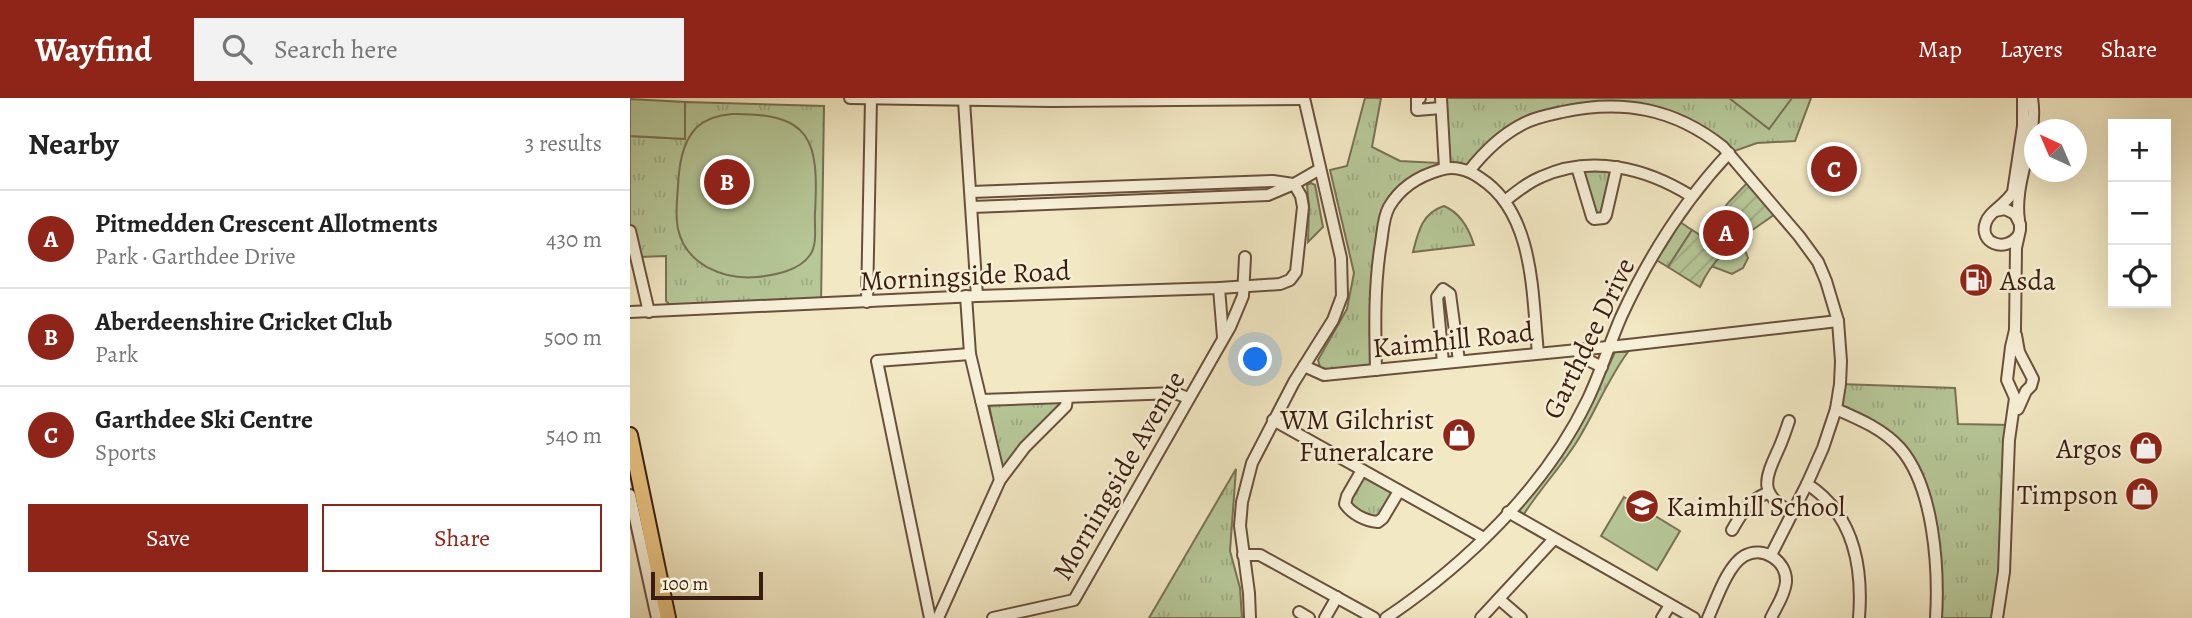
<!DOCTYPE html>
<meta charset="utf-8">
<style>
body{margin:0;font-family:Alegreya,serif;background:#f2f2f2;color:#222}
.controls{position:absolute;right:21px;top:21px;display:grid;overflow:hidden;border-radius:0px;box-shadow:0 7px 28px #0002}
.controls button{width:63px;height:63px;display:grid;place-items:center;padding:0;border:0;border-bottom:2px solid #e0e0e0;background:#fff;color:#222;font:35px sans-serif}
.compass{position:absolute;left:1394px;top:21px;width:63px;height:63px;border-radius:50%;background:#fff;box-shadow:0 7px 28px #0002;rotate:316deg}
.scale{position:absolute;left:21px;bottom:18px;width:112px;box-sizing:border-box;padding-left:7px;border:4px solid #3b1d0f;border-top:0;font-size:19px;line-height:24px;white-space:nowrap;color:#3b1d0f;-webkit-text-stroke:5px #f7f0d8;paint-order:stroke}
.you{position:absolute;left:626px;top:262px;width:24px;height:24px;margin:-18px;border:5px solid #fff;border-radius:50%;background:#1a73e8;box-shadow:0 0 0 10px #1a73e833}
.badge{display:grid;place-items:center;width:46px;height:46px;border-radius:50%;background:#8f2418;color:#fff;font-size:23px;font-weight:700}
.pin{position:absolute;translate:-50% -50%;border:4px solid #fff;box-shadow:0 2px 7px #0006}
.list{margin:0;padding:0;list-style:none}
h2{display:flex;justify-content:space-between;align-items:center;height:91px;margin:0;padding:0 28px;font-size:30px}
h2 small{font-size:23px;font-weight:400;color:#767676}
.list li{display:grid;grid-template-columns:46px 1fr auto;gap:21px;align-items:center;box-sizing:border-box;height:98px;padding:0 28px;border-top:2px solid #e0e0e0}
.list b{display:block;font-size:26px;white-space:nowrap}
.list p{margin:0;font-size:23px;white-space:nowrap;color:#767676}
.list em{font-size:23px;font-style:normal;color:#767676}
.actions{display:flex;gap:14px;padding:21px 28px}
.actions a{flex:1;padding:16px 0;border:2px solid #8f2418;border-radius:0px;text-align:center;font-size:24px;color:#8f2418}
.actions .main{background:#8f2418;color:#fff}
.icon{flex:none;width:38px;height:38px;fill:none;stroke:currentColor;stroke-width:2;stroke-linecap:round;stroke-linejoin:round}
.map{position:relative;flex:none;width:1562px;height:520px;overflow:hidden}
header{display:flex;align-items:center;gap:42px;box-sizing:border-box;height:98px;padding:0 35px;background:#8f2418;color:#fff}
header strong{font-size:33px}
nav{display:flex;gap:38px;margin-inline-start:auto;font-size:24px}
.search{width:490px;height:63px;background:#f2f2f2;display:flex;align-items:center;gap:18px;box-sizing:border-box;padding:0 24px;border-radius:0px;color:#767676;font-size:26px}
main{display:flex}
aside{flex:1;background:#fff}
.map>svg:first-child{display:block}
</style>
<header>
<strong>Wayfind</strong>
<div class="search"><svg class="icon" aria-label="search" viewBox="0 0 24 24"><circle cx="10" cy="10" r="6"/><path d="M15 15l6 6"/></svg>Search here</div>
<nav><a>Map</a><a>Layers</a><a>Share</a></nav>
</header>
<main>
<aside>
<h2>Nearby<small>3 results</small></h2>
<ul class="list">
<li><span class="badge">A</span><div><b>Pitmedden Crescent Allotments</b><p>Park · Garthdee Drive</p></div><em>430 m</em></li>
<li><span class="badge">B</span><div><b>Aberdeenshire Cricket Club</b><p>Park</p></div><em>500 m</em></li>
<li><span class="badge">C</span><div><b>Garthdee Ski Centre</b><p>Sports</p></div><em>540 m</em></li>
</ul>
<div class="actions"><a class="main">Save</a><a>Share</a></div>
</aside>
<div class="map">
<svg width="1562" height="520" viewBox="0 0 1562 520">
<defs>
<pattern id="grass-tufts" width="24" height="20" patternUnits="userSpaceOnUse" patternTransform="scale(1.75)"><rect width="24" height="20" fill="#b6c798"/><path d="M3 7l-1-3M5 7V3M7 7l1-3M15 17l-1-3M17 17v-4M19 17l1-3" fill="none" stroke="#9daa82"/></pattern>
<pattern id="garden-furrows" width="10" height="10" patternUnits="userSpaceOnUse" patternTransform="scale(1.75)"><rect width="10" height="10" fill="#b6c798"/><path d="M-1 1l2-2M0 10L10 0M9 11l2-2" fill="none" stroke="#9daa82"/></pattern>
</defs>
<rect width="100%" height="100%" fill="#f2e8c3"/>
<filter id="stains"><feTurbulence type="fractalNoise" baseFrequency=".00286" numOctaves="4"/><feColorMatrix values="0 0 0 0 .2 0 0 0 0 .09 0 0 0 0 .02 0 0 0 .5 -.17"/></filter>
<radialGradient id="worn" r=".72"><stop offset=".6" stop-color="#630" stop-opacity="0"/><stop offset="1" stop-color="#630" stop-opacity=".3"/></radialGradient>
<!-- grass -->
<g fill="url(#grass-tufts)" stroke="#787254" stroke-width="2">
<polygon points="735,0 751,0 742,49 770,63 810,65 779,82 758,104 742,269 691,272 688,262 717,211 724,175 700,72 717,68"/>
<polygon points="811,0 1181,0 1165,43 1127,45 1099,55 1051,22 970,8 892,26 839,73 815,70"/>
<polygon points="55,4 194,8 191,206 41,208 36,203 36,158 9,159 0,127 0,38 55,41"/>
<polygon points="963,73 983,74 975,115 967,118 953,74"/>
<polygon points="681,85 685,87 686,92 693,129 678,144 679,110 677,87"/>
<path d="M814,108c17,7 25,23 30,39l-61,7c5,-20 9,-39 31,-46z"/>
<polygon points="1050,124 1062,132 1038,169 1026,162"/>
<polygon points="1110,140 1118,160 1113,170 1102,176 1081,168 1096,150"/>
<path d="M985,254h13c-21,28 -33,61 -52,91 -16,25 -36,46 -52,71l-4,-2 -1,-4 51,-68 21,-36z"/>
<polygon points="1210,286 1325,290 1328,326 1381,327 1367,520 1306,520 1307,509 1294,401 1270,350 1206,311"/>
<polygon points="430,304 431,307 376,369 371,367 359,307"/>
<polygon points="606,371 600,453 610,490 612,520 519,520"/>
<polygon points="731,378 764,396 752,417 744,421 719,408 719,398"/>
</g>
<!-- garden -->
<path fill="url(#garden-furrows)" stroke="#787254" stroke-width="2" d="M1117,85l27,32c-31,22 -58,36 -74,72l-32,-20 24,-37 11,7 25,-34z"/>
<!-- pitch -->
<g fill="#b6c798" stroke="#787254" stroke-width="2">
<polygon points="1099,0 1162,0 1139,31"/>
<polygon points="0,1 55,4 55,41 0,38"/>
<path d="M102,16c80,-1 87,26 83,99 -1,13 3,31 -5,42 -11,16 -35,20 -53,22 -33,3 -71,-12 -79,-48 -3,-14 -1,-29 0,-43 1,-20 4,-44 19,-59 10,-9 22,-12 35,-13z"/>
<polygon points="994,399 1050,433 1027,472 971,438"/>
</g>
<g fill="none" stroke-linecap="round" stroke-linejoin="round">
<!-- minor casing -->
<g stroke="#69503c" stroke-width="14">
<g id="minor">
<polyline points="220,0 422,3 674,1"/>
<polyline points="790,0 787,0 787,12 811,10"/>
<polyline points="811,0 815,70"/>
<polyline points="334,3 347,198"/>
<polyline points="947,69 962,119 964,121 974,120 976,117 987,69"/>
<path d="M839,73c15,-19 31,-35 52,-46 12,-7 27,-10 41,-13 60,-13 112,-4 161,35l76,89 19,26 8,19 12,40 3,40 -1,23 -4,25 -13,39 -16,36 -36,71"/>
<polyline points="341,94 643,83 663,86"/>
<path d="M875,103c11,-9 22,-18 36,-24 50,-23 105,-9 150,19"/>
<polyline points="342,109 638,97 664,86"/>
<polyline points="1365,113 1375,111 1385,116 1390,126 1390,132 1386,150 1385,232 1381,249 1377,282 1385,300 1379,342 1374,474 1367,520"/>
<path d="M1389,122c-6,-39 20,-81 13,-122"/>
<polyline points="0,133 19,214"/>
<path d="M1388,138c-13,17 -40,7 -32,-14 3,-10 20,-18 27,-30l10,-66v-28"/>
<polyline points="589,190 593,239"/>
<polyline points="336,198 340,256 370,382"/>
<polyline points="237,204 241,1"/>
<polyline points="0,214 347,198 589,190 650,186 660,182 666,174 673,109 671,98 664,86 690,71"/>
<polyline points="1386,237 1389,254 1403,281 1401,288 1396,293 1388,311"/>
<polyline points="947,252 950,258 972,269"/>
<polyline points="813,265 807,199 813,191 820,196 829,263"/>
<polyline points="674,268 694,277 998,247 1208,223"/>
<path d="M746,272c-1,-42 -2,-85 5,-127 2,-12 2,-25 8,-36 11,-19 30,-31 51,-37 13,-5 29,0 40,8 55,35 52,118 58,175"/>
<polyline points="351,302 545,295 558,300"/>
<path d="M1206,311c23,10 47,20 64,39 34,39 39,120 36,170"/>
<polyline points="643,322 854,440"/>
<path d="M1159,323c-3,9 -6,18 -10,27 -14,31 -22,46 14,65"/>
<path d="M732,372l-15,26 -2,8c7,10 20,17 33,18l5,-4 16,-27"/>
<path d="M1177,386c47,30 56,83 52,134"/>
<polyline points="0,397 27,520"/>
<polyline points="878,414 1064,520"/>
<path d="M1102,432c10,-17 16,-29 35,-37"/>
<polyline points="613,457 630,457 744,520"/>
<polyline points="869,501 891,520"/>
<polyline points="669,514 679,520"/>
<polyline points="300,520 247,263 340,256"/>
<polyline points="308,520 370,382 395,349 436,308 437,300"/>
<polyline points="363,520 444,502 600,229 613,198 615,159"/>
<polyline points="620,520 619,495 610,428 612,404 622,365 664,284 703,222 712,198 711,160 674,0"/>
<polyline points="695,520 707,499"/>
<path d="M756,520c79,-53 159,-130 201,-217 13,-27 22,-56 34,-84 28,-61 62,-115 108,-164"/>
<polyline points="851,520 924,441"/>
<polyline points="1032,520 1040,507"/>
<path d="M1078,520c8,-17 19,-52 36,-62 19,-11 43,5 42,26 -1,13 -10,25 -15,36"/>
</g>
</g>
<!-- major casing -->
<g stroke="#3b1d0f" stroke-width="18">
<polyline id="major" points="0,337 38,520"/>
</g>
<!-- minor -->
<use href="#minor" stroke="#f7f0d8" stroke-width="10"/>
<!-- major -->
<use href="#major" stroke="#e9c482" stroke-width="14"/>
</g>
<!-- icons -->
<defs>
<g id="fuel-disc" transform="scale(1.75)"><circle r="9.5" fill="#8f2418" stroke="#f7f0d8"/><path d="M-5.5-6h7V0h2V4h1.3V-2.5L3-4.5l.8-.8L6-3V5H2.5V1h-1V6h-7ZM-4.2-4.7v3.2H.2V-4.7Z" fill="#fff"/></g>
<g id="shop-disc" transform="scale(1.75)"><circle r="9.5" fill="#8f2418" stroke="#f7f0d8"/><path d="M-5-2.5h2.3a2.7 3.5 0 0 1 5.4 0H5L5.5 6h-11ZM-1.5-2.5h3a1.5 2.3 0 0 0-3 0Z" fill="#fff"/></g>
<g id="school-disc" transform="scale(1.75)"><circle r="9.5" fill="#8f2418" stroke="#f7f0d8"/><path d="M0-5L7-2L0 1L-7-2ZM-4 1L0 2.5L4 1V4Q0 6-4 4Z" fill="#fff"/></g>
</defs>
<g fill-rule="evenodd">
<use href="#fuel-disc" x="1346" y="182"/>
<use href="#shop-disc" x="829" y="337"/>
<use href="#shop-disc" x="1516" y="350"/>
<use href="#shop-disc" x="1512" y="396"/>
<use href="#school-disc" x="1012" y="408"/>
</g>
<g text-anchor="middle" stroke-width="5" stroke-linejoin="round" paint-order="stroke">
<!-- street labels -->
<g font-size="28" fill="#3b1d0f" stroke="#f7f0d8">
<text transform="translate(335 177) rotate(-3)" y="10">Morningside Road</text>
<text transform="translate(958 240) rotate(-64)" y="10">Garthdee Drive</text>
<text transform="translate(823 241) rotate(-6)" y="10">Kaimhill Road</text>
<text transform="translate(488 377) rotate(-60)" y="10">Morningside Avenue</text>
</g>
<!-- poi labels -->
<g font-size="28" fill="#3b1d0f" stroke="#f7f0d8" text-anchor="end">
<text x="1370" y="192" text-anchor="start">Asda</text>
<text x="804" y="331">WM Gilchrist<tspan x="804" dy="32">Funeralcare</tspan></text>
<text x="1492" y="360">Argos</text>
<text x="1488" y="406">Timpson</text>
<text x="1036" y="418" text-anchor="start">Kaimhill School</text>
</g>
</g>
<rect width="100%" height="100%" filter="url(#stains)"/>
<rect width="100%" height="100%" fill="url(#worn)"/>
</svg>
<div class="controls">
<button>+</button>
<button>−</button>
<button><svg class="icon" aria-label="locate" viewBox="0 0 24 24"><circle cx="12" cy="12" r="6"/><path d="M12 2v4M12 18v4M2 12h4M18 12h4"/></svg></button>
</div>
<svg class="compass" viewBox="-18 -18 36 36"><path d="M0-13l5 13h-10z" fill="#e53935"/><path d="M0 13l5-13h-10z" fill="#767676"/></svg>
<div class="scale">100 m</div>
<div class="you"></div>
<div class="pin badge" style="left:1096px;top:135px">A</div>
<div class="pin badge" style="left:97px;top:84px">B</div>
<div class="pin badge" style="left:1204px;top:71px">C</div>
</div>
</main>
